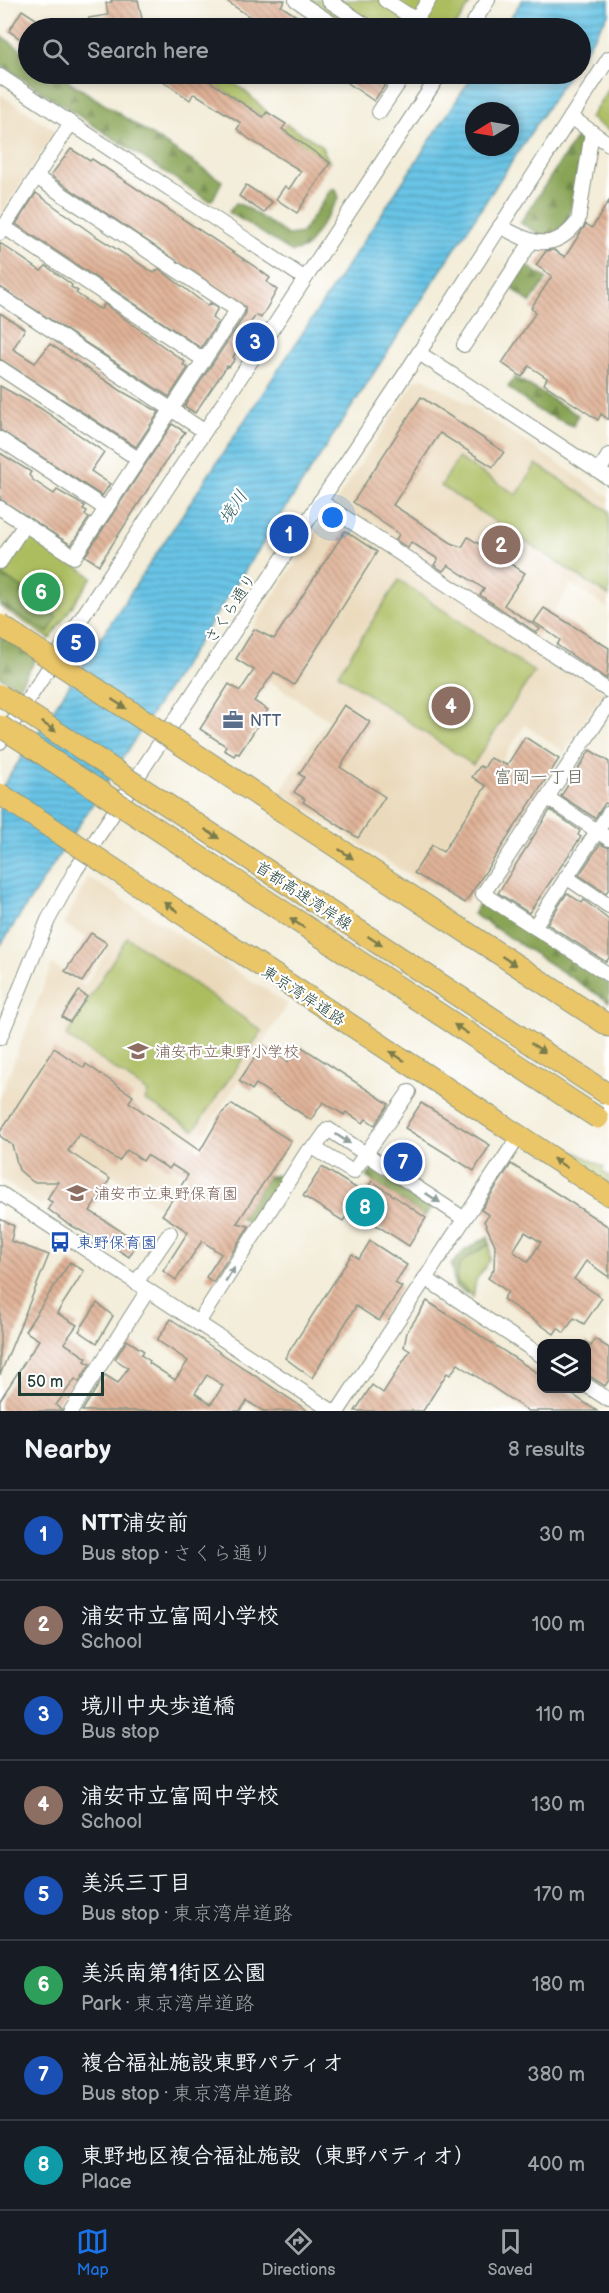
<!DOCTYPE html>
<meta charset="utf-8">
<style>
body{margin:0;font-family:"Balsamiq Sans","Klee One",sans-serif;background:#242831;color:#f1f3f6}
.controls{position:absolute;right:18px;bottom:18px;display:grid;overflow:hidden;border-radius:12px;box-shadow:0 3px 9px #0003}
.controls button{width:54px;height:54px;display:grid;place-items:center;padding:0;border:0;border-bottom:2px solid #363941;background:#171b24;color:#f1f3f6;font:30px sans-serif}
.compass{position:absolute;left:465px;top:102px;width:54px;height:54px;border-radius:50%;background:#171b24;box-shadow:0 3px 9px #0003;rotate:259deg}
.scale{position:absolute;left:18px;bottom:15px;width:86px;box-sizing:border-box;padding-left:6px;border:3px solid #1f3d34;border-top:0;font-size:16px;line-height:21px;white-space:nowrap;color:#1f3d34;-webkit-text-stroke:4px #fff;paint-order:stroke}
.you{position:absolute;left:333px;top:518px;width:21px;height:21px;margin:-15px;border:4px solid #fff;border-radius:50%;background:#1a73e8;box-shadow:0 0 0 9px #1a73e833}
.badge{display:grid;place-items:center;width:39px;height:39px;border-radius:50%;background:#1a73e8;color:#fff;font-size:20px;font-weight:700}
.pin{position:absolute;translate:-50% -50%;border:3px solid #fff;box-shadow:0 2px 6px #0006}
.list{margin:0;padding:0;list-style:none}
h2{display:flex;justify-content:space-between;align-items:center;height:78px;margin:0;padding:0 24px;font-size:26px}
h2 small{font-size:20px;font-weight:400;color:#9ea1a6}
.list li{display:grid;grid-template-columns:39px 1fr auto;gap:18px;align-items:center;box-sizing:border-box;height:90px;padding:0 24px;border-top:2px solid #363941}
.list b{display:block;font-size:22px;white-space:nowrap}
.list p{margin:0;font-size:20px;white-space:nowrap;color:#9ea1a6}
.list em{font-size:20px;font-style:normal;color:#9ea1a6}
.icon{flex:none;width:33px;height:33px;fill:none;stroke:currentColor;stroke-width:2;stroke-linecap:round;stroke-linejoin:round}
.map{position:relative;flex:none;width:609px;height:1411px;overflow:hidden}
.search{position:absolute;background:#171b24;box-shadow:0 3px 9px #0003;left:18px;right:18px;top:18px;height:66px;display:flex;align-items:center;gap:15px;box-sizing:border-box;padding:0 21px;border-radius:33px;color:#9ea1a6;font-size:22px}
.sheet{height:798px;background:#171b24}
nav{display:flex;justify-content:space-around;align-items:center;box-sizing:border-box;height:84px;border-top:2px solid #363941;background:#171b24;font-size:16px;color:#9ea1a6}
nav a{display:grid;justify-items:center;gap:3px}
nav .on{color:#1a73e8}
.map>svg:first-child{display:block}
</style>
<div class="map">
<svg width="609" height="1411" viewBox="0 0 609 1411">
<defs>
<pattern id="forest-firs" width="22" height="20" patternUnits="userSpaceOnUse" patternTransform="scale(1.5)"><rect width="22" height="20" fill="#89a456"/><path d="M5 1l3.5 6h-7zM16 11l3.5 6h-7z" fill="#6f8748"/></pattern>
<pattern id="water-rules" width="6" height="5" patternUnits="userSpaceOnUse" patternTransform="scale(1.5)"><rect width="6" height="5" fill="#69c4e6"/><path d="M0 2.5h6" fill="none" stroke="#56a0bb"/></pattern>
<pattern id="building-back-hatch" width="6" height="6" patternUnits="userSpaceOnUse" patternTransform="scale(1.5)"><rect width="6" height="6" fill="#e0b297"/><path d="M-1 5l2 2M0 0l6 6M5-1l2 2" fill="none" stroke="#b5927c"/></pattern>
</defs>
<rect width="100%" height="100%" fill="#fff"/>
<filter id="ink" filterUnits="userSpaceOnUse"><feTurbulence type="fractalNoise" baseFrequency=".0167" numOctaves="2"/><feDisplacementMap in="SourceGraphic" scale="12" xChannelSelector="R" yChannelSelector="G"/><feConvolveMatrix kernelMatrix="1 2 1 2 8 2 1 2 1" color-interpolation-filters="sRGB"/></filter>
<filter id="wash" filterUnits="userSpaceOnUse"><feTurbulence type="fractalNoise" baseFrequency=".008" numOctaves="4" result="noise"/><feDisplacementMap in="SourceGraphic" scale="24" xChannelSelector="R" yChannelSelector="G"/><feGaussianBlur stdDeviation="1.35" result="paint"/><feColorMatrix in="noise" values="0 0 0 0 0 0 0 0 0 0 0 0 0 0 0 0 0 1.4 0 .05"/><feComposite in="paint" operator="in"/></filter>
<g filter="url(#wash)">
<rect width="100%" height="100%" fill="#f3edd9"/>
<!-- built -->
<g fill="#ead9ba">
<polygon points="0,94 56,131 0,216"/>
<polygon points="423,378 464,401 609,497 609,609 571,584 536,639 333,506 416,380"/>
<polygon points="329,511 604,692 564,752 525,725 421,883 280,792 328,720 234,657"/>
<polygon points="88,877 288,1004 158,1206 79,1152 42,1206 0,1178 0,1097 52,964 84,986 107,951 64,924"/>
</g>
<!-- green -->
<g fill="#acbd60" stroke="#667d4a" stroke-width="1.5">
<polygon points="303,0 473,0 454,28 345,28"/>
<path d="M208,74c21,0 44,23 59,38l-4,5 -58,-39z"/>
<polygon points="609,88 609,131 590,118"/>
<polygon points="286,124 320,144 330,163 282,129"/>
<polygon points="458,458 517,495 536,464 609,511 609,596 441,486"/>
<polygon points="31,534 92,577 50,639 0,606 0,573 24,535"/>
<polygon points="399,580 534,672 473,765 338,674"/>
<polygon points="127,937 262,1031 194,1130 145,1100 148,1092 66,1036"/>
<polygon points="546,1137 604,1167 602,1171 609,1176 609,1186 542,1142"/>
<polygon points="490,1244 490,1260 476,1280 473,1297 457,1282 456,1273 461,1262"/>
</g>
<!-- forest -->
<g fill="url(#forest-firs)" stroke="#547045" stroke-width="1.5">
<polygon points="0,35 28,54 28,74 58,74 222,181 213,199 209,201 0,64"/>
<polygon points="576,138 581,139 582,145 569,218 560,230 545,237 520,223"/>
<polygon points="331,189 336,189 339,198 306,248 292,252 229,212 236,203 246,207 288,235 302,233"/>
<polygon points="526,265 547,279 530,303 512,288"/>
<polygon points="515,377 578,415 573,426 539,411 508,387"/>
<polygon points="0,574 30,593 57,617 48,633 0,604"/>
<polygon points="0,635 37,658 18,688 0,677"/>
<polygon points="482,900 609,984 609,1002 473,914"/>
<polygon points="373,1170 431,1208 425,1217 366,1177"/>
<polygon points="280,1175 283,1180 251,1226 240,1218 268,1176"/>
<path d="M488,1236l2,8c-15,8 -36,17 -33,38l10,8v4l-12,-7 -4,-22 13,-14z"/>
</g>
<!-- water -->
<g fill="url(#water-rules)" stroke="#44808d" stroke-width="1.5" fill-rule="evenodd">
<polygon points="522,0 609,0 609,13 581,57 580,28 504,28"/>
<path d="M474,74h95l-569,872v-156zM474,111h36v36h-36z"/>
</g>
<g id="blocks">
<!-- building -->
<g fill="url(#building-back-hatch)" fill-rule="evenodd">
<polygon points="111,0 138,0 144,28 85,28 89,18 108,15 106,3 112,2"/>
<polygon points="225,0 285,0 281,6 315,28 282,28 270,22 266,28"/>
<polygon points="22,10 50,28 28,28 28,44 9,31"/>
<polygon points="153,74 208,74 205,78 263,117 267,112 286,124 282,129 330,163 297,213 276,199 285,186 289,189 301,171 249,139 237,129 241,123 197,95 193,94 190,100"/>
<polygon points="335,74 383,74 390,78 374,101"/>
<polygon points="71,149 90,161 92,159 254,266 270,278 267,282 277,290 261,318 256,315 245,331 249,333 233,357 235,359 229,367 227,366 195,413 184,406 245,315 245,307 54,178 51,175"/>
<polygon points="246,185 272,202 264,213 239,196"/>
<polygon points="36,193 94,235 154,273 159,269 208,306 210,303 218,308 212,318 218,322 201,348 16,224"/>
<polygon points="609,201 609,420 601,414 598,420 544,384 547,378 529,366 522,377 502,363 536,312 531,308 552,276 536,265 546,251 554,250 565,257 586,224 592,228"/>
<polygon points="0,243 41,271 46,266 72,285 71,287 78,291 76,293 98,308 101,309 104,304 185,362 183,365 188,368 169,397 0,287"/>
<polygon points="0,313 25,329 13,349 35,363 50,344 123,392 159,412 136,447 0,359"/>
<polygon points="0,386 40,408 104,452 91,471 110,484 102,496 0,430"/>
<polygon points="421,397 504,452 493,467 440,433 393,505 453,544 462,547 468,537 525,573 504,605 540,629 537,633 480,595 484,589 448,565 443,571 434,565 438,559 411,542 408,548 396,540 399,534 353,502"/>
<polygon points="172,424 185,432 99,565 85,556"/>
<polygon points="0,453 31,472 29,475 33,480 54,494 57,490 85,506 83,509 87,511 85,515 89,518 71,545 0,499"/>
<polygon points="345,531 377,552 294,685 274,672 254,701 268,710 239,754 236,753 234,756 224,750 226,746 200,729 229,684 240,691 254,670 236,659 254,629 274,639"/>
<polygon points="544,608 609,648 607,679 557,645 560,640 534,622"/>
<polygon points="344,705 370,722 340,767 385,797 358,838 303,802 305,799 294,792 304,777 299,774"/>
<polygon points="525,737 559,759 465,903 414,873 432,845 443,852 486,786 472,777 480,766 484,768 490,758 507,765"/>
<polygon points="590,750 609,762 609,804 605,803 595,818 561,796"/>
<polygon points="550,810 580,831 578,835 581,837 529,913 498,893"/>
<polygon points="600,844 609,848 609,889 606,893 579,875"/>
<polygon points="567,893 582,903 584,900 609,920 609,958 606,962 547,924"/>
<polygon points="91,933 107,943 82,982 65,971"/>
<polygon points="79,991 87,997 70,1022 62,1017"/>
<polygon points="263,1045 288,1062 299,1045 389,1104 375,1125 366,1119 363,1123 346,1112 344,1115 323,1102 311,1120 256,1084 252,1090 239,1081"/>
<polygon points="54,1048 84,1068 86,1064 133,1096 129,1102 200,1151 222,1113 232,1104 291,1141 237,1223 249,1226 213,1282 206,1277 221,1254 202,1241 176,1280 163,1271 188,1232 162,1215 188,1175 172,1165 169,1169 147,1155 143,1161 127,1150 119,1161 79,1134 68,1151 110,1179 90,1211 138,1242 129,1257 103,1240 101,1242 65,1222 48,1209 52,1202 47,1199 58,1182 33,1182 19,1170 12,1145 0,1136 0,1132"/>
<polygon points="421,1103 490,1145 474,1171 405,1128"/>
<path d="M511,1164l98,63v50l-23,-16 -12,18 28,19 -18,26 -10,-6 -10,15 -6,-5 -4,6 -51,-35 5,-7 -20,-14 6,-9 1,-24 -11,-24 5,-6 -8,-5zM525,1232l16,10 -13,20 -15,-11z"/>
<polygon points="322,1167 364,1193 372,1181 426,1218 409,1246 351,1209 343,1221 303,1196"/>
<polygon points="0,1219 14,1226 11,1241 49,1255 0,1375"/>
<polygon points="370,1241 407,1265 395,1283 402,1287 379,1321 356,1306 312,1378 285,1358 286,1356 352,1254 359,1259"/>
<polygon points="70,1262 84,1271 57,1313 77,1325 64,1343 87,1358 85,1361 90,1364 79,1382 75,1379 56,1405 62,1411 0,1411 0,1400 39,1340 25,1331"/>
<polygon points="427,1301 542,1376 542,1389 567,1391 597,1411 528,1411 458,1364 450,1375 447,1373 423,1411 355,1411 372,1385 383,1393 410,1351 404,1347 407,1332"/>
<polygon points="97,1303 113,1316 97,1343 79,1331"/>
<path d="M171,1319l53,36 84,56h-45l-16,-10 -7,10h-158l23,-36 13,8 10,-15 -13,-9 12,-19 17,11 -3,4 9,6 -1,2 26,17 13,-19 -31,-21zM207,1375l16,11 -12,18 -16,-11z"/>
<polygon points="595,1339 609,1348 609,1380 605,1386 586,1374 586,1365 590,1359 586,1357 586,1342 591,1346"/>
</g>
</g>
</g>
<g filter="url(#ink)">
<use href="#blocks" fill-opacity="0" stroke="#899586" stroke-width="1.5"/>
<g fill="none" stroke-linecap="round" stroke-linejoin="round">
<!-- minor casing -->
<g stroke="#899586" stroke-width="16">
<g id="minor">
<polyline points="296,0 339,28"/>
<polyline points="328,0 370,28"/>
<polyline points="385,0 416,20"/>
<polyline points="410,28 429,0"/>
<polyline points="470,28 488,0"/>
<polyline points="0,76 304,278"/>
<polyline points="379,112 400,81 402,74"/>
<polyline points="571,117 609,144"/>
<path d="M500,226c30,17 54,28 78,-5l14,-89"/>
<polyline points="4,227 204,360"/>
<polyline points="0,233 71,123"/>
<polyline points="0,296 204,431"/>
<polyline points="464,345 531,242"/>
<polyline points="419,353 609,478"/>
<polyline points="0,368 138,459"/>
<polyline points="0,439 106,509"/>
<polyline points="599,471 609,455"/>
<polyline points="320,501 609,691"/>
<polyline points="0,508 74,557 237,310 36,177"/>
<polyline points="0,562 25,524"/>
<polyline points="609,704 483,894 609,975"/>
<polyline points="0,742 440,74"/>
<polyline points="548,798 609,839"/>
<polyline points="566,877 609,906"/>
<polyline points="534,927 609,813"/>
<polyline points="0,1038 48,920 75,871 409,368 609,58"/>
<polyline points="314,1148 353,1172 409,1092"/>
<polyline points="0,1193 332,1411"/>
<polyline points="425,1278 542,1356"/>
<polyline points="136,1283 170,1233"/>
<polyline points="198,1323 307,1152 316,1146 328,1129 463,1218"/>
<polyline points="586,1385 609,1400"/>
<polyline points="71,1411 148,1290"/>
<polyline points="338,1411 519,1136"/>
</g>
</g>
<!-- highway casing -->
<g stroke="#899586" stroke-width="23">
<g id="highway">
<polyline points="297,821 609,1026"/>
<polyline points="220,939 609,1195"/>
</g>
</g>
<!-- minor -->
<use href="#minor" stroke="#fff" stroke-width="14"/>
<!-- highway -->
<use href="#highway" stroke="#eac669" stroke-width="21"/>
<!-- highway-bridge casing -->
<g stroke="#899586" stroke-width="23" stroke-linecap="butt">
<g id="highway-bridge">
<polyline points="0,625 297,821"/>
<polyline points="0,695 609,1095"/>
<polyline points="0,726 598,1118"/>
<polyline points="0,794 220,939"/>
</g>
</g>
<!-- highway-bridge -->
<use href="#highway-bridge" stroke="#eac669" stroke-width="21"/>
</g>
<!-- one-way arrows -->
<defs><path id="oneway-solid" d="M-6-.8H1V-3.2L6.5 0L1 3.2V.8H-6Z" transform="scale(1.5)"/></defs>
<g fill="#7a7b4c">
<use href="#oneway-solid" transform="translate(119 704) rotate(33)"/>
<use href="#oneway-solid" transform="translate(49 727) rotate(33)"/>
<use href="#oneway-solid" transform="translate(212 834) rotate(33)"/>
<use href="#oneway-solid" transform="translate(346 854) rotate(34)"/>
<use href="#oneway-solid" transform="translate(171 907) rotate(-147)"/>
<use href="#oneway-solid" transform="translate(297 923) rotate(-146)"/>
<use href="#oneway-solid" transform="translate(375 941) rotate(33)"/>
<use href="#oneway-solid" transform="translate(509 961) rotate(33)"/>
<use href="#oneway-solid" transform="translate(461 1029) rotate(-147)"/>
<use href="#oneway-solid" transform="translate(538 1048) rotate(33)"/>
<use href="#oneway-solid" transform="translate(397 1056) rotate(-147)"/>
<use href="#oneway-solid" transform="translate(560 1163) rotate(-147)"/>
</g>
<g fill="#8f9e9a">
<use href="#oneway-solid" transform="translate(343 1139) rotate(33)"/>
<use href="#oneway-solid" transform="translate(433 1198) rotate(33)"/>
<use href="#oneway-solid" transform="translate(230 1274) rotate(-59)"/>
</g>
</g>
<!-- icons -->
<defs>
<g id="office-bare" transform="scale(1.62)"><path d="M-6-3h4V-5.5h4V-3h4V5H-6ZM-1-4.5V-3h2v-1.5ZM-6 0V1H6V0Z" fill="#5c6f8a" stroke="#fff" stroke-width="2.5" paint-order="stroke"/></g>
<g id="school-bare" transform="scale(1.62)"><path d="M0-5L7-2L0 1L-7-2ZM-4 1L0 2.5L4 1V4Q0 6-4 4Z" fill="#8d6e63" stroke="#fff" stroke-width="2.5" paint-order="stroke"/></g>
<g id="bus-bare" transform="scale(1.62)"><path d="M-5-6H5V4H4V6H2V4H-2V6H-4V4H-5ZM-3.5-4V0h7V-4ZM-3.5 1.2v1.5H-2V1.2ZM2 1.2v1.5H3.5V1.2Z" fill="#1a4fb4" stroke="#fff" stroke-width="2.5" paint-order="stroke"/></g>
</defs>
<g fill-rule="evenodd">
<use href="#office-bare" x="233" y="720"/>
<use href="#school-bare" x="138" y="1051"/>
<use href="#school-bare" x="77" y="1193"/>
<use href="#bus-bare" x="60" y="1242"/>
</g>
<g text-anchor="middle" stroke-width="4.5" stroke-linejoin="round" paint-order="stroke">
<!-- street labels -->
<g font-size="16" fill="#1f3d34" stroke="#fff">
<text transform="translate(230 608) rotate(-57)" y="6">さくら通り</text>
<text transform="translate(304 895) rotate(33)" y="6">首都高速湾岸線</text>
<text transform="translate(304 995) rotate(33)" y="6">東京湾岸道路</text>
</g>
<!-- service labels -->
<g font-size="16" fill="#4e5e75" stroke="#fff" text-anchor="start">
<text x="250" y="726">NTT</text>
</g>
<!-- education labels -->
<g font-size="16" fill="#785e54" stroke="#fff" text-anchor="start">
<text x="155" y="1057">浦安市立東野小学校</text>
<text x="94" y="1199">浦安市立東野保育園</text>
</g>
<!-- transit labels -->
<g font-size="16" fill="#164399" stroke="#fff" text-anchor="start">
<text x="77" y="1248">東野保育園</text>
</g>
<!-- water labels -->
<g font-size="18" font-style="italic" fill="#325f60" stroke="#fff">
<text transform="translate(233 507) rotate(-56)" y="6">境川</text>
</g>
<!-- neighbourhood labels -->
<g font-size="18" fill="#636657" stroke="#fff">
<text x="539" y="783">富岡一丁目</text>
</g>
</g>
</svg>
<div class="controls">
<button><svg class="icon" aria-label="layers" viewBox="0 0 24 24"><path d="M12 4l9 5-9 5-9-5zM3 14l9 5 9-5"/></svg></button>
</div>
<svg class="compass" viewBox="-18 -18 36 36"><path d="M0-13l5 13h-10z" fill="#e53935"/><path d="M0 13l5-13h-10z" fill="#9ea1a6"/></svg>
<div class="scale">50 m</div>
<div class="you"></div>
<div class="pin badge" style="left:289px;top:534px;background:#1a4fb4">1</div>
<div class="pin badge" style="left:501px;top:545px;background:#8d6e63">2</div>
<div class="pin badge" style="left:255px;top:342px;background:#1a4fb4">3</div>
<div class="pin badge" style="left:451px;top:706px;background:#8d6e63">4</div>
<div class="pin badge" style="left:76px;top:643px;background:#1a4fb4">5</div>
<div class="pin badge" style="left:41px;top:592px;background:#2e9e5b">6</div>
<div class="pin badge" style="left:403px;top:1162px;background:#1a4fb4">7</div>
<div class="pin badge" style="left:365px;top:1207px;background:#0f9aa8">8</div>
<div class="search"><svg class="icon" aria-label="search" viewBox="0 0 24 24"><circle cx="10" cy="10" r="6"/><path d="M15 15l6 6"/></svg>Search here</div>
</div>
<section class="sheet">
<h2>Nearby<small>8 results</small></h2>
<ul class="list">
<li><span class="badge" style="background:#1a4fb4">1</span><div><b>NTT浦安前</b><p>Bus stop · さくら通り</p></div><em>30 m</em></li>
<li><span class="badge" style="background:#8d6e63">2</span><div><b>浦安市立富岡小学校</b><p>School</p></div><em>100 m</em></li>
<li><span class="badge" style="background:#1a4fb4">3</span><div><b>境川中央歩道橋</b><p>Bus stop</p></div><em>110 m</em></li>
<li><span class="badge" style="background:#8d6e63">4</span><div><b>浦安市立富岡中学校</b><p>School</p></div><em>130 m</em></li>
<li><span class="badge" style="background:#1a4fb4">5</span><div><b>美浜三丁目</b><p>Bus stop · 東京湾岸道路</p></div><em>170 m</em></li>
<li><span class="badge" style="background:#2e9e5b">6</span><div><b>美浜南第1街区公園</b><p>Park · 東京湾岸道路</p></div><em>180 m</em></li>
<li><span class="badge" style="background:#1a4fb4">7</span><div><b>複合福祉施設東野パティオ</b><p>Bus stop · 東京湾岸道路</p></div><em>380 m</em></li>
<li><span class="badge" style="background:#0f9aa8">8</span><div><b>東野地区複合福祉施設（東野パティオ）</b><p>Place</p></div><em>400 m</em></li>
</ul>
</section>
<nav>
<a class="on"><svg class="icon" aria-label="map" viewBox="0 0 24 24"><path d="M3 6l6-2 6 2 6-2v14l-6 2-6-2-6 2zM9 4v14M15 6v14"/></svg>Map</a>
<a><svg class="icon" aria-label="directions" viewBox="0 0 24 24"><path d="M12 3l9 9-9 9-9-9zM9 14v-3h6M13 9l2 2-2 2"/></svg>Directions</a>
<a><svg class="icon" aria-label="saved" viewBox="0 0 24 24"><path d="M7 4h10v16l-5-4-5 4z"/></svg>Saved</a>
</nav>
